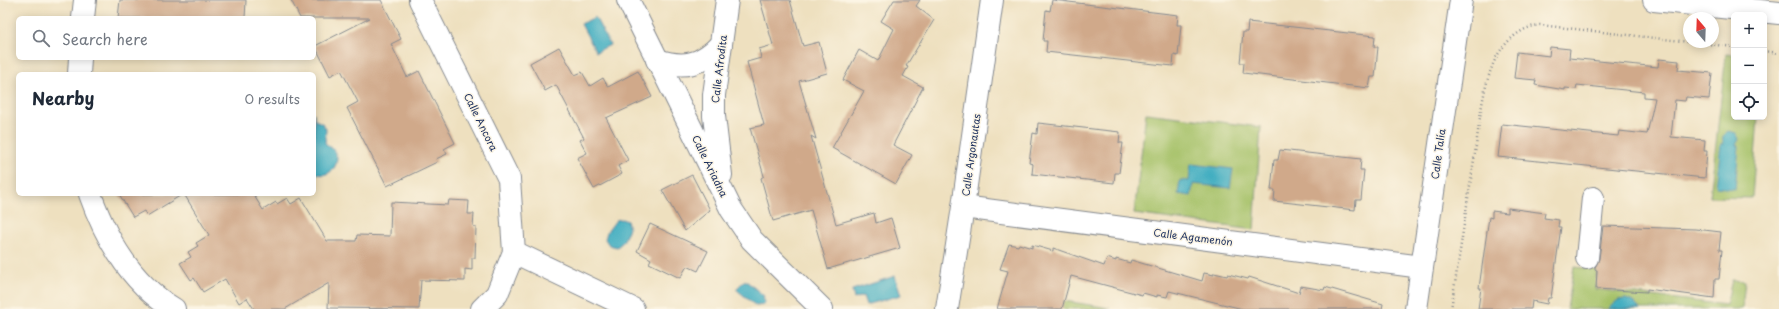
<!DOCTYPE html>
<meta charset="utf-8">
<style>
body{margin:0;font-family:"Playpen Sans",sans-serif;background:#f6f6f7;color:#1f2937}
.controls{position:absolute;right:12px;top:12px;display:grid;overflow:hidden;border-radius:6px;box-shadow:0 2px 10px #0003}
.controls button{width:36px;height:36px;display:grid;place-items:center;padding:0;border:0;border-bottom:1px solid #e0e1e3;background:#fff;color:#1f2937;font:20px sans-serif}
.compass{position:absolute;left:1683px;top:12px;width:36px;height:36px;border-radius:50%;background:#fff;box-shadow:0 2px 10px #0003;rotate:341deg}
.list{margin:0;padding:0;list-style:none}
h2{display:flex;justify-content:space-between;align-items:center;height:52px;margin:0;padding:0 16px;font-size:17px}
h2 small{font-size:13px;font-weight:400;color:#747a83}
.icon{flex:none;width:22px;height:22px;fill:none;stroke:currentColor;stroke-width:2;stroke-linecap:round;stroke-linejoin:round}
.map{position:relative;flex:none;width:1779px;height:309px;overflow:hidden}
.search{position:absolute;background:#fff;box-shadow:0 2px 10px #0003;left:16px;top:16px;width:300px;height:44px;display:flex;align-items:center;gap:10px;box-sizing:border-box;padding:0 14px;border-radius:6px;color:#747a83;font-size:15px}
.panel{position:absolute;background:#fff;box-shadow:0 2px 10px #0003;left:16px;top:72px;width:300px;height:124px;border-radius:6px}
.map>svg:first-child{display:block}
</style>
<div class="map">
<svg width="1779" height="309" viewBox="0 0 1779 309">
<rect width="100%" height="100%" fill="#fcf5e5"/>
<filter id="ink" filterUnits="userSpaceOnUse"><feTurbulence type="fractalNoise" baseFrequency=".025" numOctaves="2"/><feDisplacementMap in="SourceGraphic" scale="8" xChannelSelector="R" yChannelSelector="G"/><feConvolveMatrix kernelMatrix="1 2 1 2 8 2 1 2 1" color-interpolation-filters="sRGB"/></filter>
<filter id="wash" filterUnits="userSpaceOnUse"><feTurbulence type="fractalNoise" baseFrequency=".012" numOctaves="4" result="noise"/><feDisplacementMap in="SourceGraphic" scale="16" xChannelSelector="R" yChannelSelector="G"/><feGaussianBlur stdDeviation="0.9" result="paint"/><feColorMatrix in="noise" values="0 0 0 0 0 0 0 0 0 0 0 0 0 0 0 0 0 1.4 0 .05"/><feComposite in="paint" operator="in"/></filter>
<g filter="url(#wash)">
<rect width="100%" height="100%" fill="#eee0bf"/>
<!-- green -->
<g fill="#a5c168" stroke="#607863">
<polygon points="1726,54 1734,55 1734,117 1758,117 1752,198 1710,197"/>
<polygon points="1146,113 1261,127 1254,230 1134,214"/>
<polygon points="1574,267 1597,269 1595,289 1726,305 1732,280 1745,281 1742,309 1567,309"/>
<polygon points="1057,300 1110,308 1109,309 1055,309"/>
</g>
<!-- water -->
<g fill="#43aec1" stroke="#2f6e90">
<polygon points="595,17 610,45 596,52 581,24"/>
<path d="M314,113l1,7 7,3 4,6 -1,14 8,6 4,8c0,13 -10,21 -23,16z"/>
<path d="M1729,131l7,2 3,6 -3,6 3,1 -4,43 -19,-2 5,-43h3c-3,-6 -1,-11 5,-13z"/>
<polygon points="1191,164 1233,169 1230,188 1193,184 1191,196 1178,194 1180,180 1189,181"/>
<polygon points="622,219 627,221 629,228 623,242 617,247 609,245 605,239 607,232 616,220"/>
<polygon points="895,276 901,295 866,305 863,296 854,299 852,290"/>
<polygon points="745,280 764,296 763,298 765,302 763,305 756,306 736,289"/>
<polygon points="1626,299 1633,302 1640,309 1608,309 1618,300"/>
</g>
<g id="blocks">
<!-- building -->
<g fill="#d0a98a">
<polygon points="120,0 246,0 245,18 118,18"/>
<polygon points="291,0 381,0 401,39 391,44 407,77 419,71 455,143 444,149 447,154 436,159 437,162 387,186 347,108 358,102 341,70 330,76 315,46 370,18 300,18"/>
<polygon points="760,0 790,0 803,46 819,42 827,73 799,81 816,139 811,136 836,224 874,213 876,223 891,218 900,248 828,269 811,210 773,221 761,178 764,176 750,128 764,125 747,62 761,58 759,49 773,45"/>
<polygon points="894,0 920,0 916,6 934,20 906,66 908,67 903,76 923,87 893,145 912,155 896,184 832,148 864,91 843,80 859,50 878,61 894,29 881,21"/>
<polygon points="1052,0 1178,15 1177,25 1181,25 1178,56 1174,55 1173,66 1046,52 1047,41 1043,41 1046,10 1050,11"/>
<polygon points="1248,22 1375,36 1374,47 1378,47 1375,77 1371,77 1369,88 1243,73 1244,63 1240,63 1243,32 1247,32"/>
<polygon points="559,47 575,75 582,72 590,86 603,78 608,87 638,71 652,97 606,118 628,160 618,166 622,174 594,189 577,158 587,153 580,140 584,138 556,85 545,91 530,63"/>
<polygon points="1550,47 1570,49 1569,58 1658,67 1659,59 1679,61 1678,70 1712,73 1709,99 1686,97 1685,101 1675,100 1671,137 1705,140 1704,151 1707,151 1705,178 1498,157 1502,124 1618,136 1619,131 1647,134 1655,98 1644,97 1644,92 1577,85 1576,89 1565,88 1565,90 1535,85 1536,80 1514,78 1517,52 1549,56"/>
<polygon points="1038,123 1120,132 1119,143 1123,143 1119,173 1115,173 1114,183 1032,174 1033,164 1029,163 1033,133 1037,134"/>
<polygon points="1280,150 1361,159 1360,170 1364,170 1361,200 1356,200 1355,210 1274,201 1275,190 1271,190 1274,160 1278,160"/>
<polygon points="692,175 710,210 685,231 662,190"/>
<polygon points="119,194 183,194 147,216 144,211 133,217"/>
<polygon points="184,194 253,194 263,210 276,202 277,204 287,198 291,204 301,198 327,241 356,241 357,235 390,236 391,202 448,205 449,200 469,201 468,214 474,214 473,226 476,227 475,258 472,258 472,270 465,269 465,281 421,280 419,309 328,308 329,283 285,309 254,309 247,298 239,303 225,279 203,292 194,278 191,280 180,263 191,257 188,252 198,246 196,243 209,235"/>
<polygon points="1508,208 1545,213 1544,218 1559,220 1558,227 1561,227 1551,298 1548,298 1547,304 1532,301 1531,309 1478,309 1481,288 1479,288 1489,217 1492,218 1492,211 1508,213"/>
<polygon points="650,224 708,251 698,271 687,266 680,278 649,263 651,259 637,251"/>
<polygon points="1603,226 1695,229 1721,232 1719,250 1722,250 1719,279 1715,279 1714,298 1647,289 1647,292 1596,289 1597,270 1595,270 1595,267 1599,259"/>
<polygon points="1009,244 1018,246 1019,244 1032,248 1032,245 1053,251 1053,248 1104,266 1107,258 1116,261 1116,259 1130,263 1131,260 1202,281 1204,273 1214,275 1214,273 1227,276 1228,274 1248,279 1249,277 1299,293 1301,286 1324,290 1325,287 1383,304 1382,309 1243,309 1169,291 1167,297 1157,295 1157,297 1143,293 1142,295 1071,276 1062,309 997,309 1008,271 1000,269"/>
</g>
</g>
</g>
<g filter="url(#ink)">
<use href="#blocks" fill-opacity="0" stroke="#84888e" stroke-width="1"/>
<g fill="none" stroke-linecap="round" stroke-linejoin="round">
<!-- minor casing -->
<g stroke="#84888e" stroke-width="24">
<g id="minor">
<polyline points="420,0 509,179 514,252 497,294 482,309"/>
<polyline points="628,0 731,209 752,240 822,309"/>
<polyline points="1654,0 1779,13"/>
<polyline points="83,18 85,0"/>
<path d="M657,60c27,9 44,5 64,-16"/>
<polyline points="79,74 80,58"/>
<polyline points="721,175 714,116 714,95 727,0"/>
<path d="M90,194c16,45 42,90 84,115"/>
<polyline points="963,207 1422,267"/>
<polyline points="514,252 633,309"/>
<polyline points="1587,258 1593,198"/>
<polyline points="947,309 963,207 992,0"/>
<polyline points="1416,309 1461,0"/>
</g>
</g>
<!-- path -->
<g stroke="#84888e" stroke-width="2.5" stroke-dasharray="1 3" stroke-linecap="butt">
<polyline points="1764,51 1779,53"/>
<path d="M1451,309c8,-52 16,-104 24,-156 4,-27 7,-61 17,-86 7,-20 26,-40 48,-42l194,22"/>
</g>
<!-- minor -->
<use href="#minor" stroke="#fff" stroke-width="22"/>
</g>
</g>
<g text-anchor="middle" stroke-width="3" stroke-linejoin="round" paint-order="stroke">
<!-- street labels -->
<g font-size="10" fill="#1b2f5e" stroke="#fcf5e5">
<text transform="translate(719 69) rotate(-83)" y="4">Calle Afrodita</text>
<text transform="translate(481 122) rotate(64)" y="4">Calle Ancora</text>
<text transform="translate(1438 154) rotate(-82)" y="4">Calle Talía</text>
<text transform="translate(971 155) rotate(-82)" y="4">Calle Argonautas</text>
<text transform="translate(710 166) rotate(64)" y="4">Calle Ariadna</text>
<text transform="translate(1193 237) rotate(7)" y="4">Calle Agamenón</text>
</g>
</g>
</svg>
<div class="controls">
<button>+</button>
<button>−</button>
<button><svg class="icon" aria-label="locate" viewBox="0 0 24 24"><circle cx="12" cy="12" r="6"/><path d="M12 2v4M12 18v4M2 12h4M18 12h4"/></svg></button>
</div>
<svg class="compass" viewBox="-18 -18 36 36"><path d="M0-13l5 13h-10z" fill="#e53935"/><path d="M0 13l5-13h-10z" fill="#747a83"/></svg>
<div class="search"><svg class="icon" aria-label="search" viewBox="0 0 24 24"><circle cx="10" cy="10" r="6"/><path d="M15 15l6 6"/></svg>Search here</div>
<section class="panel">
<h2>Nearby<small>0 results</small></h2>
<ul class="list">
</ul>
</section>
</div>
